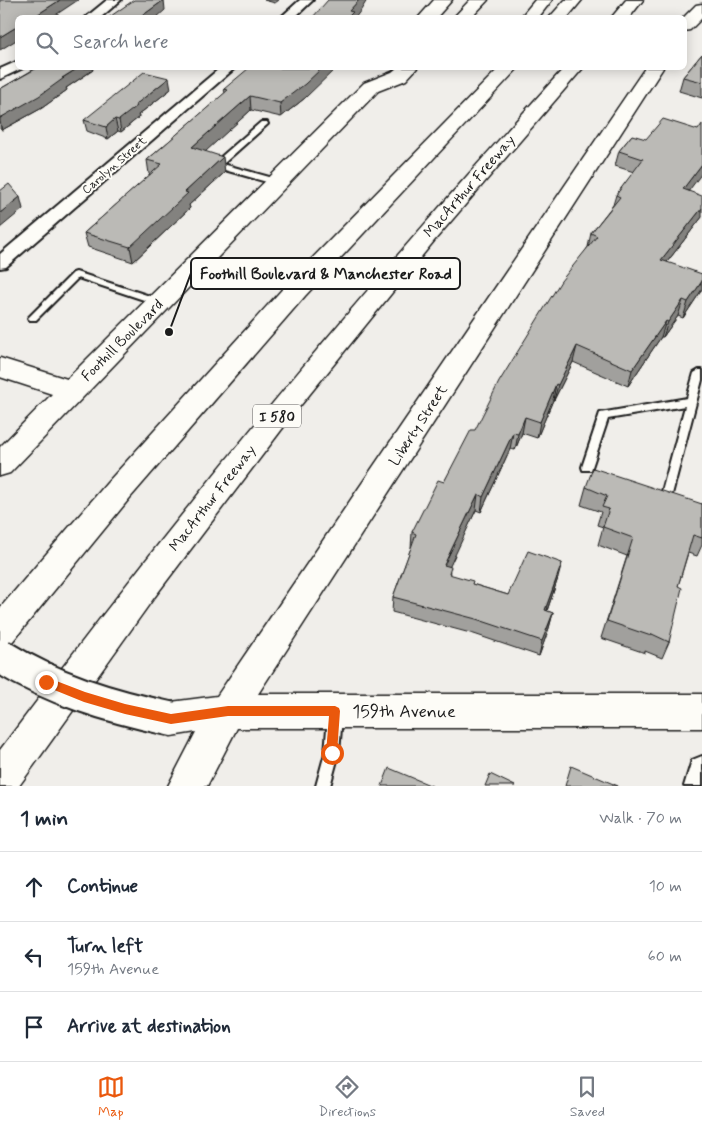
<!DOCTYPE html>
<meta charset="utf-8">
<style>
body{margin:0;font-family:Mynerve,sans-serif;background:#f6f6f7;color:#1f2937}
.stop{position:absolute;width:15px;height:15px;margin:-11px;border:4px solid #ea580c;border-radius:50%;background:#fff}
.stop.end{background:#ea580c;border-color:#fff;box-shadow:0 1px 5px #0008}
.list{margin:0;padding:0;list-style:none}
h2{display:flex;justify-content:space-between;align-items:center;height:65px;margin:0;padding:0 20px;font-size:21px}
h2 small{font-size:16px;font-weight:400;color:#747a83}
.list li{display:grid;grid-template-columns:32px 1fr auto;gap:15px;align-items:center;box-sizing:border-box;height:70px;padding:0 20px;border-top:1px solid #e0e1e3}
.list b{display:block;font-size:19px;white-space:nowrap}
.list p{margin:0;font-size:16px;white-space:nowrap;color:#747a83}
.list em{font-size:16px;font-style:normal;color:#747a83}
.icon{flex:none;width:28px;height:28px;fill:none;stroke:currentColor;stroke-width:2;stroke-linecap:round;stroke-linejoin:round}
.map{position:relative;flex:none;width:702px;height:786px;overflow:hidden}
.search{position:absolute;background:#fff;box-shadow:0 2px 12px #0003;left:15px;right:15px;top:15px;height:55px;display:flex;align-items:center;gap:12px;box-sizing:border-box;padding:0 18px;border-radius:8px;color:#747a83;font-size:19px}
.sheet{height:275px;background:#fff}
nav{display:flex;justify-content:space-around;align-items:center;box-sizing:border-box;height:70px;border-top:1px solid #e0e1e3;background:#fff;font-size:14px;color:#747a83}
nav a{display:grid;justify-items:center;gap:2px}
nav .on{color:#ea580c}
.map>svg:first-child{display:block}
</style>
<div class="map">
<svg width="702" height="786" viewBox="0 0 702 786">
<rect width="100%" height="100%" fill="#f0eeea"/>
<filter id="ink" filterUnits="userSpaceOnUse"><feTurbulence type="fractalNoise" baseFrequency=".02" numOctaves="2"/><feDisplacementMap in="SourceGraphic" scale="10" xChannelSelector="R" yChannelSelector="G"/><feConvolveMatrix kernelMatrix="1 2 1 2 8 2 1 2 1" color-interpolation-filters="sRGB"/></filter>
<g filter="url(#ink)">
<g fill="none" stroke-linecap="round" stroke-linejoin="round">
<!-- lane casing -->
<g stroke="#1c1c1c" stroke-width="4">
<g id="lane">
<polygon points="261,122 267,122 268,124 223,164 280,180 280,184 274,184 214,167 214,163"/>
<polygon points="76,272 162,300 164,302 159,305 78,278 36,320 30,320 28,318 73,273"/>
<polygon points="699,370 702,370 702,380 670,502 666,503 662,502 660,499 685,406 608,419 591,470 583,470 582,467 600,413 687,398 694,373"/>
<polygon points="335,710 340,712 342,716 339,753 330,786 316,786 325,753 328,716 330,712"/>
</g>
</g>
<!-- street casing -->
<g stroke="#1c1c1c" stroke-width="4">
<g id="street">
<polygon points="107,0 121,0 100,18 85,18"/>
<polygon points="300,0 313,0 294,18 280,18"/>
<polygon points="18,61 18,68 23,68 0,79 0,69"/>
<polygon points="220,68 235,68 6,267 0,268 0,254"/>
<polygon points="702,756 702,786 684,786 692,760"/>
</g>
</g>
<!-- secondary casing -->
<g stroke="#1c1c1c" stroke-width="3">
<g id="secondary">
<polygon points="434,0 452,0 436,18 418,18"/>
<polygon points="470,0 488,0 471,18 453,18"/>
<polygon points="702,4 702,18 690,30 684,31 684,18 683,18 696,5"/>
<polygon points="397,68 417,68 406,80 378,91 10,473 0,476 0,447 52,394 0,377 0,358 67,379 364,83 392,72"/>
<polygon points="645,68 663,68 258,694 702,694 702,728 237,728 207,786 168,786 196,732 171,736 158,731 153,719 158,707 171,702 217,696"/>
</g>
</g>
<!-- highway casing -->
<g stroke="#1c1c1c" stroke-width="3">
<g id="highway">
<polygon points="535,0 552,0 538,18 520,18"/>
<polygon points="565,0 582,0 567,18 549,18"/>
<polygon points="626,0 643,0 629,18 611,18"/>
<polygon points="499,68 518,68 305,296 129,499 12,642 0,647 0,608 107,483 287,284"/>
<path d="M564,68h19l-149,173 -142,175 -139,183 -134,187h-19v-36c177,-237 365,-464 564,-682z"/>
</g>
</g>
<!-- lane -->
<use href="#lane" fill="#fdfcf7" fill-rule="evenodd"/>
<!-- street -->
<use href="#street" fill="#fdfcf7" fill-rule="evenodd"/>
<!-- secondary -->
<use href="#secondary" fill="#fdfcf7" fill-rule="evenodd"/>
<!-- highway -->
<use href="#highway" fill="#fdfcf7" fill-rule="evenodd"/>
<!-- secondary-bridge casing -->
<g stroke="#1c1c1c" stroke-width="37" stroke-linecap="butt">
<path id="secondary-bridge" d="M0,656c53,33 110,50 171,63"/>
</g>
<!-- secondary-bridge -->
<use href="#secondary-bridge" stroke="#fdfcf7" stroke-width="33"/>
</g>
<!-- wall -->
<g fill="#a1a09d" stroke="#1c1c1c">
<polygon points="264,0 279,0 275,3"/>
<polygon points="702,54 702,98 679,91 683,77"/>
<polygon points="36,68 92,68 93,70 66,88 67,90 42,108 2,130 0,129 0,89"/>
<polygon points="171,89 138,115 139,117 121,132 118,131 108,139 87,131 84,120"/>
<polygon points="224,89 305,98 281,117 251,110 205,151 225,172 189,205 190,208 133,262 88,247 84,233 150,175 149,174 147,160 225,93"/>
<polygon points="632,135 688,191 702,217 667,262 701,291 683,318 678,316 663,337 661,337 628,386 573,362 554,400 553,400 537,438 522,433 515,450 510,449 481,512 476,510 449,566 450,575 472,584 508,595 558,578 547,611 553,613 549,628 539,656 474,634 392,612 393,597 411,548 412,532 444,482 588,247 591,233 613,205 616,195 634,172 615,166 619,151"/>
<polygon points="586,487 702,504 702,545 697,556 688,553 678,586 669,642 662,658 645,651 645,653 601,638 627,556 598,545 603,527 597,525 601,512 581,505"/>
</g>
<!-- shaded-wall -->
<g fill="#83827f" stroke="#1c1c1c">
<polygon points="60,0 78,0 51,18 32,18"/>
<polygon points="164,0 165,10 156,18 139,18"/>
<polygon points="359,0 367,0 361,10 355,18 347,18 349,11"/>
<polygon points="18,26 18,39 0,50 0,37"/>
<polygon points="78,68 92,68 93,70 66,88 67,90 42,108 2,130 0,122 0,118"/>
<polygon points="322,68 336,68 305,98 281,117 280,103"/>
<polygon points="169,78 171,89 138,115 139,117 121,132 119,120 135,105"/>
<polygon points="250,96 251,110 194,162 192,147"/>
<polygon points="115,119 118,131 108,139 106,127"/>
<polygon points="223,157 225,172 189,205 190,208 133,262 130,247 185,192"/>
<polygon points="702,164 702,173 679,204 683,189"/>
<polygon points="20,197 23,209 0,228 0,213"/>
<polygon points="702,208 702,217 657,275 661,260"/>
<polygon points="702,281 702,288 701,291 683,318 688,302"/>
<polygon points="683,300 678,316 663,337 668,322"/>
<polygon points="666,321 661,337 628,386 632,370"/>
<polygon points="577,346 573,362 554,400 558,385"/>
<polygon points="556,384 553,400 537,438 540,422"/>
<polygon points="525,417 522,433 515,450 518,434"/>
<polygon points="513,433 510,449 481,512 483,497"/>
<polygon points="478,494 476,510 443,581 444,565"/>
<polygon points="562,563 558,578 542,625 545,610"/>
<polygon points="553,613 549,628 539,656 542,641"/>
</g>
<!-- building -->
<g fill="#bbbab6" stroke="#1c1c1c">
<polygon points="0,0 60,0 32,18 18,18 18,26 0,37"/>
<polygon points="134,0 164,0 139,18 108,18"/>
<polygon points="328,0 359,0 349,11 353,12 347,18 312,18"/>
<polygon points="702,54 702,82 683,77"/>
<polygon points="37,68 78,68 62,78 64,78 39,96 0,118 0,89"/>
<polygon points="249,68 322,68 305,84 280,103 250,96 192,147 223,157 185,192 188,193 130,247 84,233 162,164 147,160 228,90 224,89"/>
<polygon points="144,72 169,78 135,105 137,106 119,120 115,119 106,127 84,120"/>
<polygon points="663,119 698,130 702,124 702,164 683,189 702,196 702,208 661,260 702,274 702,281 688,302 683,300 668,322 666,321 632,370 577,346 558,385 556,384 540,422 525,417 518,434 513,433 483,497 478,494 444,565 451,567 449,574 473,581 472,584 508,595 528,551 562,563 545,610 553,613 542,641 476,619 393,597 416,534 412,532 438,480 444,482 471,430 475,430 499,382 561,281 597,236 591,233 620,197 616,195 643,159 619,151 632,135 646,139"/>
<polygon points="9,184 20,197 0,213 0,191"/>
<polygon points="593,468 702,504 702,538 693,535 678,586 682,588 669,642 652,634 651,636 607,621 633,538 603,527 609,509 602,507 607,496 586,487"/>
<polygon points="571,766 618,786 565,786"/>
<polygon points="389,768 432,786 382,786"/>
<polygon points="490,774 515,786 485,786"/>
</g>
</g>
<!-- route -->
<polygon fill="#ea580c" points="46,677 85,692 125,704 171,714 228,706 335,706 339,708 340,711 337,753 336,757 332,759 328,757 326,753 329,716 228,716 171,724 125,714 84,702 42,685 41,682 42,678"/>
<g text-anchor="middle" stroke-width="4" stroke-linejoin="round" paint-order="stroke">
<!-- far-street labels -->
<g font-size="12" fill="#1c1c1c" stroke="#fdfcf7">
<text transform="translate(114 165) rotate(-41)" y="4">Carolyn Street</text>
</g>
<!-- shield labels -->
<rect fill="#fdfcf7" stroke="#605f5e" stroke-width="1" x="253" y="404.5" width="48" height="23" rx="4"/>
<g font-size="14" font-weight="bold" fill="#1c1c1c">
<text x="277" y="421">I 580</text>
</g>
<!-- street labels -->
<g font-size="15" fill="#1c1c1c" stroke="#fdfcf7">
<text transform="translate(469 186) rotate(-49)" y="5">MacArthur Freeway</text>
<text transform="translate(122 340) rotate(-45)" y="5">Foothill Boulevard</text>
<text transform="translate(418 425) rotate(-57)" y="5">Liberty Street</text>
<text transform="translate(212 498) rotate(-52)" y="5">MacArthur Freeway</text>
</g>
<!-- near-street labels -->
<g font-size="18" fill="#1c1c1c" stroke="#fdfcf7">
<text x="404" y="717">159th Avenue</text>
</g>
</g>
<!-- callouts -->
<path fill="none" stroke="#1c1c1c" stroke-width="2" d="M169 332L191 273"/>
<circle fill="#1c1c1c" stroke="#fdfcf7" stroke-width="2" cx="169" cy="332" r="5"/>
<rect fill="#fdfcf7" stroke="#1c1c1c" stroke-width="2" x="191" y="258" width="269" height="31" rx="5"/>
<g font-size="16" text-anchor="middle" font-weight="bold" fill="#1c1c1c">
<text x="326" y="279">Foothill Boulevard &amp; Manchester Road</text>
</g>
</svg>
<div class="stop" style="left:332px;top:753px"></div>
<div class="stop end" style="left:46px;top:682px"></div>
<div class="search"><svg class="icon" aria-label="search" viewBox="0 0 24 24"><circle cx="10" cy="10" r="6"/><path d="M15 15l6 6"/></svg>Search here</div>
</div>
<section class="sheet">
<h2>1 min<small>Walk · 70 m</small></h2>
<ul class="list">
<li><svg class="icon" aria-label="ahead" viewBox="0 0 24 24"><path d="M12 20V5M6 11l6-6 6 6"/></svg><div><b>Continue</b></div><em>10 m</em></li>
<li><svg class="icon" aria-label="left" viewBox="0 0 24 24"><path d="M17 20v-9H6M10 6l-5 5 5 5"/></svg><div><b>Turn left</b><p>159th Avenue</p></div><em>60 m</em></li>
<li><svg class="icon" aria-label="arrive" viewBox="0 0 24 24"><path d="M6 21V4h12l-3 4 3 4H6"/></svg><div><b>Arrive at destination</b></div></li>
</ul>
</section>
<nav>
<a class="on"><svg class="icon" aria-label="map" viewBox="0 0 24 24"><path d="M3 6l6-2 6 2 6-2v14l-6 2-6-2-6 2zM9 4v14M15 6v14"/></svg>Map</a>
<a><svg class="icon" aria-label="directions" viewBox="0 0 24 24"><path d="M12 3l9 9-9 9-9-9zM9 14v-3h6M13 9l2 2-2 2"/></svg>Directions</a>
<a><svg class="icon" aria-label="saved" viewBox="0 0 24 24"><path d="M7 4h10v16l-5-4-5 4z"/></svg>Saved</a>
</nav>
